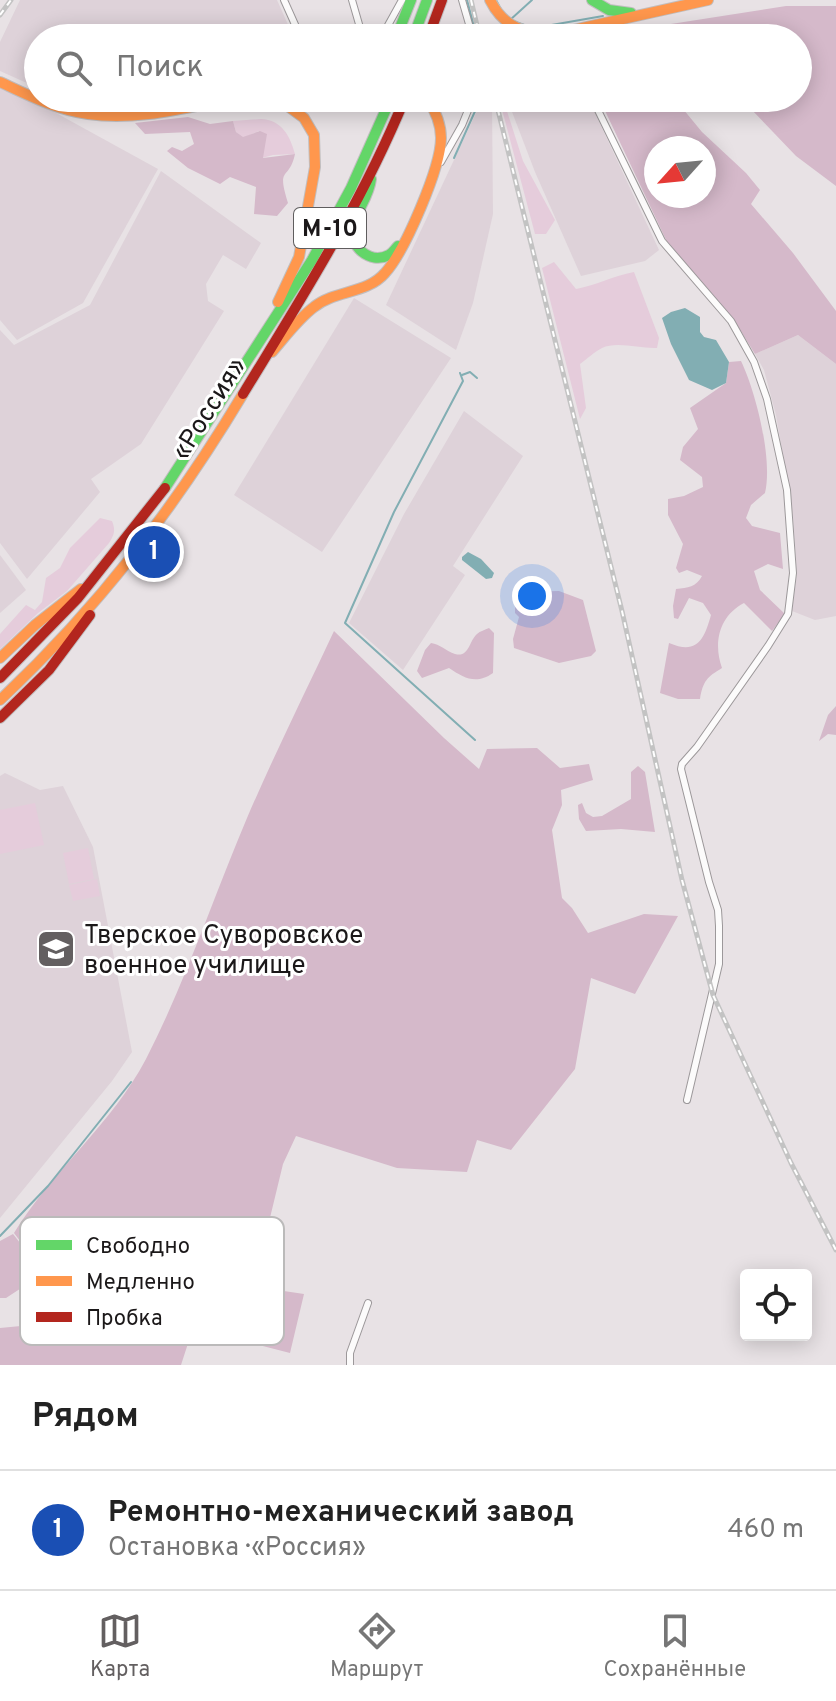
<!DOCTYPE html>
<html lang="ru">
<meta charset="utf-8">
<style>
body{margin:0;font-family:Overpass,sans-serif;background:#f2f2f2;color:#222}
.controls{position:absolute;right:24px;bottom:24px;display:grid;overflow:hidden;border-radius:8px;box-shadow:0 4px 20px #0003}
.controls button{width:72px;height:72px;display:grid;place-items:center;padding:0;border:0;border-bottom:2px solid #e0e0e0;background:#fff;color:#222;font:40px sans-serif}
.compass{position:absolute;left:644px;top:136px;width:72px;height:72px;border-radius:50%;background:#fff;box-shadow:0 4px 20px #0003;rotate:243deg}
.you{position:absolute;left:532px;top:596px;width:28px;height:28px;margin:-20px;border:6px solid #fff;border-radius:50%;background:#1a73e8;box-shadow:0 0 0 12px #1a73e833}
.badge{display:grid;place-items:center;width:52px;height:52px;border-radius:50%;background:#635f60;color:#fff;font-size:26px;font-weight:700}
.pin{position:absolute;translate:-50% -50%;border:4px solid #fff;box-shadow:0 2px 8px #0006}
.list{margin:0;padding:0;list-style:none}
h2{display:flex;justify-content:space-between;align-items:center;height:104px;margin:0;padding:0 32px;font-size:34px}
h2 small{font-size:26px;font-weight:400;color:#767676}
.list li{display:grid;grid-template-columns:52px 1fr auto;gap:24px;align-items:center;box-sizing:border-box;height:120px;padding:0 32px;border-top:2px solid #e0e0e0}
.list b{display:block;font-size:30px;white-space:nowrap}
.list p{margin:0;font-size:26px;white-space:nowrap;color:#767676}
.list em{font-size:26px;font-style:normal;color:#767676}
.icon{flex:none;width:44px;height:44px;fill:none;stroke:currentColor;stroke-width:2;stroke-linecap:round;stroke-linejoin:round}
.map{position:relative;flex:none;width:836px;height:1365px;overflow:hidden}
.search{position:absolute;background:#fff;box-shadow:0 4px 20px #0003;left:24px;right:24px;top:24px;height:88px;display:flex;align-items:center;gap:20px;box-sizing:border-box;padding:0 28px;border-radius:44px;color:#767676;font-size:30px}
.sheet{height:224px;background:#fff}
nav{display:flex;justify-content:space-around;align-items:center;box-sizing:border-box;height:112px;border-top:2px solid #e0e0e0;background:#fff;font-size:22px;color:#767676}
nav a{display:grid;justify-items:center;gap:4px}
nav .on{color:#635f60}
.map>svg:first-child{display:block}
</style>
<div class="map">
<svg width="836" height="1365" viewBox="0 0 836 1365">
<rect width="100%" height="100%" fill="#e8e2e5"/>
<!-- built -->
<g fill="#ded2d9">
<polygon points="20,0 277,0 294,38 38,38 38,88 0,71 0,42"/>
<polygon points="0,86 47,108 158,169 83,303 17,340 0,320"/>
<polygon points="65,98 199,98 126,108 93,106"/>
<polygon points="483,98 492,101 493,214 473,303 456,350 386,305"/>
<polygon points="512,98 588,98 659,250 645,261 581,276 535,172 509,104"/>
<polygon points="161,171 261,243 246,269 223,255 206,284 208,301 224,311 141,444 91,479 100,492 27,579 0,543 0,330 14,345 90,305"/>
<polygon points="354,298 451,358 322,552 234,495"/>
<polygon points="798,335 836,364 836,616 815,620 792,611 797,574 793,517 776,415 764,370 755,354"/>
<polygon points="464,411 523,456 453,566 465,575 403,670 349,623 404,514"/>
<polygon points="0,555 26,590 0,613"/>
<polygon points="5,773 40,790 63,786 93,847 132,1052 112,1081 0,1218 0,776"/>
</g>
<!-- green -->
<g fill="#e5ccdb">
<polygon points="499,98 507,98 505,105 523,161 555,220 546,234 535,234"/>
<path d="M261,119c21,1 29,17 34,35l-22,1 -11,3 -3,-27 -16,7 -7,-6 -3,-11z"/>
<path d="M554,262l22,27c21,-4 37,-13 58,-17l25,66 -2,10c-16,1 -40,-7 -55,0 -8,4 -15,11 -22,16l6,44 -6,11 -38,-151z"/>
<path d="M100,518l12,3c4,10 2,14 -3,22l-42,48 -29,22 -38,36v-15l26,-29 9,5 7,-8 4,-24 14,-10 10,-20z"/>
<polygon points="35,803 44,845 0,854 0,810"/>
<polygon points="88,848 94,879 69,884 63,853"/>
<polygon points="97,879 100,896 73,901 69,885"/>
</g>
<!-- forest -->
<g fill="#d5b9ca" fill-rule="evenodd">
<polygon points="786,6 836,6 836,186 796,156 750,108 746,98 798,98 798,38 664,38 658,26"/>
<polygon points="647,29 655,38 595,38"/>
<path d="M599,98h75l28,34 44,41 14,17 -9,14 42,49 43,58v53l-38,-29 -43,19 -21,-34 -66,-76zM656,148h48v48h-48z"/>
<path d="M188,117l22,7 23,-3 3,11 7,5 17,-6 7,3 -4,24 32,-4c-6,28 -19,11 -7,49l-11,13 -23,-2 2,-27 -26,-10 -10,7 -32,-16 -21,-17 5,-4 10,4 12,-7 -4,-12 -45,2 -10,-11z"/>
<path d="M741,361c15,31 32,99 24,132l-14,12 -5,13 6,8 28,7 3,36 -15,-5 -14,7 6,19 25,24 -13,17 -28,-28c-25,13 -31,40 -22,65 -15,9 -19,13 -22,31h-22l-18,-6 9,-50c28,12 35,-3 42,-28l-8,-12 -14,-5 -11,21 -4,-1 -1,-12 3,-17c12,-1 20,-2 26,-13l-15,-6 -8,3 -3,-5 7,-24 -15,-29v-16l16,-3 19,-9 -1,-10 -22,-17 3,-13 15,-18 -8,-21 36,-25 3,-21z"/>
<polygon points="559,591 583,600 596,651 591,656 559,663 514,648 513,639 519,617 515,613 515,600 518,592"/>
<path d="M489,628l5,5 -1,40c-17,12 -29,5 -44,-5l-27,10 -5,-7 8,-21 6,-7c9,1 15,8 24,11 14,4 14,-13 22,-20 3,-3 8,-4 12,-6z"/>
<path d="M334,631l110,107 35,31 8,-20 50,-1 23,20 29,-4 4,16 -32,10 1,15 -10,25 10,68 10,10 16,25 56,-19 34,2 -43,78 -44,-16 -16,91 -64,81 -34,-10 -10,32 -70,-4 -101,-32 -13,28 -22,91 16,35 27,4 -14,59 -97,-25 -12,37h-181v-37l52,-5 6,5 15,-17 -59,-78c38,-62 98,-109 132,-174 40,-78 67,-161 101,-241 27,-63 58,-125 87,-187z"/>
<polygon points="836,706 836,735 828,734 819,741 828,715"/>
<polygon points="638,766 645,772 655,832 621,829 586,831 579,819 578,805 582,803 586,813 593,817 602,816 631,799 631,772"/>
<polygon points="13,1234 35,1262 26,1269 32,1281 6,1298 0,1298 0,1241"/>
</g>
<!-- water -->
<g fill="#82aeb3">
<polygon points="685,308 700,317 700,332 704,337 716,340 729,362 726,383 712,390 689,380 671,344 662,318 671,312"/>
<polygon points="468,552 481,559 494,573 492,578 486,579 462,560 462,557"/>
</g>
<g fill="none" stroke-linecap="round" stroke-linejoin="round">
<!-- stream -->
<g stroke="#82aeb3" stroke-width="2">
<polyline points="467,0 477,38"/>
<polyline points="496,0 503,13"/>
<polyline points="510,20 530,27 540,27 603,16"/>
<polyline points="510,20 532,0"/>
<polyline points="454,158 481,98"/>
<polyline points="460,373 463,381 394,512 345,623 475,740"/>
<polyline points="462,375 470,372 477,378"/>
<polyline points="0,1236 48,1186 131,1082"/>
</g>
<!-- street casing -->
<g stroke="#9c989a" stroke-width="8">
<g id="street">
<polyline points="284,0 301,38"/>
<polyline points="352,0 363,38"/>
<polyline points="462,0 473,38"/>
<polyline points="381,38 402,0"/>
<polyline points="592,98 662,241 731,321 754,362 767,399 787,490 793,573 788,614 768,646 697,747 682,764 681,769 709,882 718,910 719,926 719,964 687,1100"/>
<polyline points="441,162 462,125 473,98"/>
<polyline points="350,1365 350,1353 368,1303"/>
</g>
</g>
<!-- fast casing -->
<g stroke="#c1bebf" stroke-width="12">
<g id="fast">
<polyline points="592,0 609,10 631,13"/>
<polyline points="396,38 411,0"/>
<polyline points="413,38 427,0"/>
<path d="M371,179c-2,18 -14,30 -18,47 -5,20 17,39 36,29 4,-2 6,-6 9,-9"/>
<polyline points="165,488 312,260 351,188 391,98"/>
</g>
</g>
<!-- slow casing -->
<g stroke="#c1bebf" stroke-width="12">
<g id="slow">
<path d="M490,0c14,28 35,34 65,34l153,-34"/>
<path d="M0,82c28,13 57,28 88,32 48,7 96,-6 143,-15"/>
<polyline points="225,100 265,100 285,104 304,118 314,135 315,167 299,257 278,302"/>
<path d="M272,352c13,-15 26,-33 42,-45 21,-17 53,-13 71,-34 20,-22 56,-106 56,-135 0,-15 -6,-28 -14,-40"/>
<polyline points="0,658 35,625 81,589"/>
<path d="M0,700c98,-92 174,-191 243,-306"/>
</g>
</g>
<!-- jam casing -->
<g stroke="#c1bebf" stroke-width="12">
<g id="jam">
<polyline points="428,38 442,0"/>
<path d="M243,394c59,-97 119,-191 162,-296"/>
<polyline points="0,678 78,598 165,488"/>
<polyline points="0,718 49,670 90,615"/>
</g>
</g>
<!-- street -->
<use href="#street" stroke="#fcfbfb" stroke-width="6"/>
<!-- fast -->
<use href="#fast" stroke="#63d668" stroke-width="10"/>
<!-- slow -->
<use href="#slow" stroke="#ff974d" stroke-width="10"/>
<!-- jam -->
<use href="#jam" stroke="#b3261e" stroke-width="10"/>
<!-- rail casing -->
<g stroke="#c3c3c3" stroke-width="5">
<g id="rail">
<polyline points="471,0 480,38"/>
<polyline points="0,15 11,0"/>
<polyline points="495,98 622,611 682,880 713,995 791,1163 836,1250"/>
</g>
</g>
<!-- rail -->
<use href="#rail" stroke="#fff" stroke-width="2" stroke-dasharray="6" stroke-linecap="butt"/>
</g>
<!-- icons -->
<defs>
<g id="school-square" transform="scale(2)"><rect x="-9" y="-9" width="18" height="18" rx="4" fill="#635f60" stroke="#fff"/><path d="M0-5L7-2L0 1L-7-2ZM-4 1L0 2.5L4 1V4Q0 6-4 4Z" fill="#fff"/></g>
</defs>
<g fill-rule="evenodd">
<use href="#school-square" x="56" y="949"/>
</g>
<g text-anchor="middle" stroke-width="6" stroke-linejoin="round" paint-order="stroke">
<!-- shield labels -->
<rect fill="#fff" stroke="#5f5d5e" stroke-width="2" x="294" y="208" width="72" height="40" rx="6"/>
<g font-size="24" font-weight="bold" fill="#1b1819">
<text x="330" y="236">М-10</text>
</g>
<!-- street labels -->
<g font-size="26" fill="#1b1819" stroke="#fff">
<text transform="translate(208 408) rotate(-58)" y="9">«Россия»</text>
</g>
<!-- poi labels -->
<g font-size="26" fill="#1b1819" stroke="#fff" text-anchor="start">
<text x="84" y="943">Тверское Суворовское<tspan x="84" dy="30">военное училище</tspan></text>
</g>
</g>
<!-- legend -->
<rect x="20" y="1217" width="264" height="128" rx="12" fill="#fff" stroke="#bbbaba" stroke-width="2"/>
<rect x="36" y="1240" width="36" height="10" fill="#63d668"/>
<rect x="36" y="1276" width="36" height="10" fill="#ff974d"/>
<rect x="36" y="1312" width="36" height="10" fill="#b3261e"/>
<g font-size="22" fill="#1b1819">
<text x="86" y="1253">Свободно</text>
<text x="86" y="1289">Медленно</text>
<text x="86" y="1325">Пробка</text>
</g>
</svg>
<div class="controls">
<button><svg class="icon" aria-label="locate" viewBox="0 0 24 24"><circle cx="12" cy="12" r="6"/><path d="M12 2v4M12 18v4M2 12h4M18 12h4"/></svg></button>
</div>
<svg class="compass" viewBox="-18 -18 36 36"><path d="M0-13l5 13h-10z" fill="#e53935"/><path d="M0 13l5-13h-10z" fill="#767676"/></svg>
<div class="you"></div>
<div class="pin badge" style="left:154px;top:552px;background:#1a4fb4">1</div>
<div class="search"><svg class="icon" aria-label="search" viewBox="0 0 24 24"><circle cx="10" cy="10" r="6"/><path d="M15 15l6 6"/></svg>Поиск</div>
</div>
<section class="sheet">
<h2>Рядом<small></small></h2>
<ul class="list">
<li><span class="badge" style="background:#1a4fb4">1</span><div><b>Ремонтно-механический завод</b><p>Остановка · «Россия»</p></div><em>460 m</em></li>
</ul>
</section>
<nav>
<a class="on"><svg class="icon" aria-label="map" viewBox="0 0 24 24"><path d="M3 6l6-2 6 2 6-2v14l-6 2-6-2-6 2zM9 4v14M15 6v14"/></svg>Карта</a>
<a><svg class="icon" aria-label="directions" viewBox="0 0 24 24"><path d="M12 3l9 9-9 9-9-9zM9 14v-3h6M13 9l2 2-2 2"/></svg>Маршрут</a>
<a><svg class="icon" aria-label="saved" viewBox="0 0 24 24"><path d="M7 4h10v16l-5-4-5 4z"/></svg>Сохранённые</a>
</nav>
